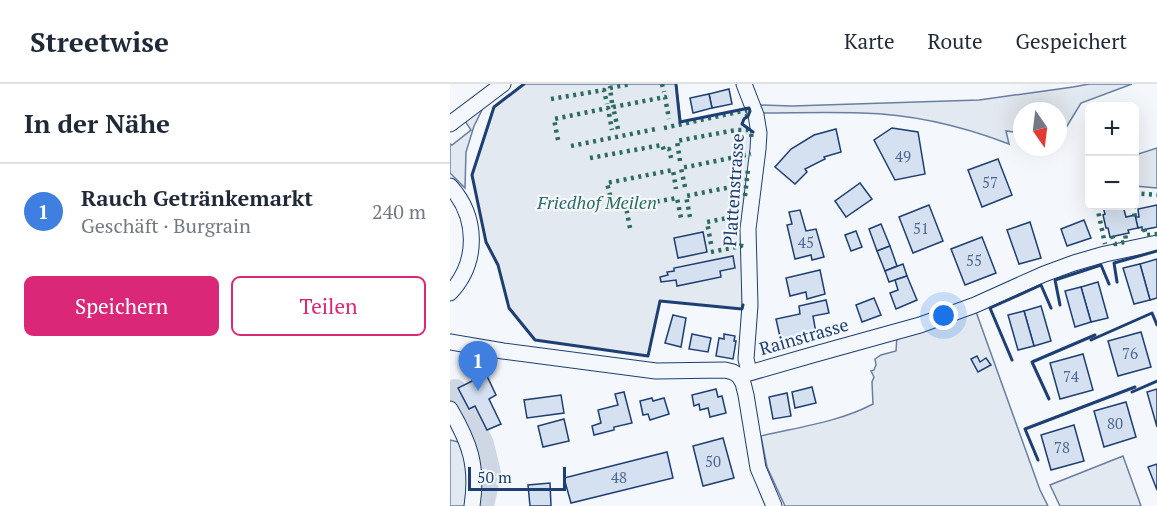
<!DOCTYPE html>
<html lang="de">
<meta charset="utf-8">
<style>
body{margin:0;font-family:"PT Serif",serif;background:#f6f6f7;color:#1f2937}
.controls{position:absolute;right:18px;top:18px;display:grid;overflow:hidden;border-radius:9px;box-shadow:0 6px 24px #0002}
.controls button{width:54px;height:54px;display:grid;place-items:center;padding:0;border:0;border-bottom:2px solid #e0e1e3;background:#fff;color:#1f2937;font:30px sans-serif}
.compass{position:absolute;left:563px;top:18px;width:54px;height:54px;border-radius:50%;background:#fff;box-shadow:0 6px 24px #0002;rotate:166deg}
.scale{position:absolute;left:18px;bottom:15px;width:98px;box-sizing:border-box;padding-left:6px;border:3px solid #1d3f73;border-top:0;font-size:16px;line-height:21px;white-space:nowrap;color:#1d3f73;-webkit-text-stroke:4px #f4f7fb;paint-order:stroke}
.you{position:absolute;left:494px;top:232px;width:21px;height:21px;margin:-15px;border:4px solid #fff;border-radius:50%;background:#1a73e8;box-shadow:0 0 0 9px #1a73e833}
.badge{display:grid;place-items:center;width:39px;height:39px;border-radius:50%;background:#db2777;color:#fff;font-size:20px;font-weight:700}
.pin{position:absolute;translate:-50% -50px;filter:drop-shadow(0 2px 3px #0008)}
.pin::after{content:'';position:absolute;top:32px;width:21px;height:18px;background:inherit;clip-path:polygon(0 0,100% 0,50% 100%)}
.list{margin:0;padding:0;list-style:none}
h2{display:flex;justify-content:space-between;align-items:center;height:78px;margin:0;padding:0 24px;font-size:26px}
h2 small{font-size:20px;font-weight:400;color:#747a83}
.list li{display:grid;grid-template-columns:39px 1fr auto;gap:18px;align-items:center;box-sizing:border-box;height:96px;padding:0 24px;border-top:2px solid #e0e1e3}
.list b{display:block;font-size:22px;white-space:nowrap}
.list p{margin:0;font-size:20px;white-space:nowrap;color:#747a83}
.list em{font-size:20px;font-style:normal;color:#747a83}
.actions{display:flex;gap:12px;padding:18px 24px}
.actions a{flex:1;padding:14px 0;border:2px solid #db2777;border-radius:9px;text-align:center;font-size:21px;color:#db2777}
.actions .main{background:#db2777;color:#fff}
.map{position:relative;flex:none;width:707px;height:422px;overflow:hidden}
header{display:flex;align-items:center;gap:36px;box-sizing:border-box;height:84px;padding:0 30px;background:#fff;border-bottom:2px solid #e0e1e3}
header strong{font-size:28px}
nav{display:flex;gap:33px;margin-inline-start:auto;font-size:21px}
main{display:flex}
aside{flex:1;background:#fff}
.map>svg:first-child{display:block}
</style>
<header>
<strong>Streetwise</strong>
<nav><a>Karte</a><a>Route</a><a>Gespeichert</a></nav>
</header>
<main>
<aside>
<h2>In der Nähe<small></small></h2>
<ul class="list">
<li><span class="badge" style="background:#3f7fe0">1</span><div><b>Rauch Getränkemarkt</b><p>Geschäft · Burgrain</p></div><em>240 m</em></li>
</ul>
<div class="actions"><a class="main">Speichern</a><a>Teilen</a></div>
</aside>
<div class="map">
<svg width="707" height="422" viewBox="0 0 707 422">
<rect width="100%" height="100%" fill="#f4f7fb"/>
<!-- green -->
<g fill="#e3e9f0" stroke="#687fa3" stroke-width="1.5">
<polygon points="74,0 226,0 231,38 299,24 300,27 298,32 294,35 292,40 302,46 292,225 210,217 198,272 85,256 59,224 48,181 36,158 22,91 44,23"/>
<path d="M639,0h43l-51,19 -17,28 -6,1v-21h-36v22l-16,-2 3,13c-47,-18 -97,-30 -148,-31 -33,-1 -67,0 -101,0l-1,-8 33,1 187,-6 94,-13z"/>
<polygon points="33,24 24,42 16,68 15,104 0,89 0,60 2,61 21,46 15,37"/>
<polygon points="707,64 707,104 685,102 685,71"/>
<path d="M525,225l65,181 8,16h-263l-18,-39 -6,-31c38,-9 78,-14 112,-32l-1,-22 2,-5 -3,-6 3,-1 2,-5 -1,-6 6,-4 15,-4 1,-15z"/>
<polygon points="0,356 12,359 18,375 19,422 0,422"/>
<polygon points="673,372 691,422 610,422 600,401"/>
</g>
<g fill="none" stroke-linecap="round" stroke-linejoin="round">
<!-- river -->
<polyline stroke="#cfd7e4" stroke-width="24" points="5,307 32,360 39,389 32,422"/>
</g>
<!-- building -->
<g fill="#d5e0f0" stroke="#1d3f73" stroke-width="1.5">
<polygon points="279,5 282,20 262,24 259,10"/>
<polygon points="259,10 262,24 243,29 240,14"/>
<polygon points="442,44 468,48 475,90 445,96 424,56"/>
<polygon points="386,45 391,68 374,73 375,75 355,85 357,88 345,100 325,83 341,65 364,51"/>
<polygon points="548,75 562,111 532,123 518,86"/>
<polygon points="410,99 422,115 396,133 385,117"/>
<polygon points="479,121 493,157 463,169 449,133"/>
<polygon points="707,121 707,143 692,146 692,143 688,144 685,133 689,133 688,125"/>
<polygon points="655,122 673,122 676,133 685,131 688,144 678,146 679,149 660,153 658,144 656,144 653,131 655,130 653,123"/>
<polygon points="350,126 356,147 366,145 374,173 362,176 361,171 345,175 337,141 342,140 339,128"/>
<polygon points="634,136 641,154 617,162 611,145"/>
<polygon points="580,138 591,174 569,180 557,146"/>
<polygon points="431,140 440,162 427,167 419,145"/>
<polygon points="406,147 412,163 401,167 395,151"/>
<polygon points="253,148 257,168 228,174 224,154"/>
<polygon points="532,153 546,189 515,201 501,165"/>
<polygon points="440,162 447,182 435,187 427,167"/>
<polygon points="283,172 285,184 270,187 271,193 227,202 226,196 211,198 210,193 218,191 217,188 224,187 224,184"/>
<polygon points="707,175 707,214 700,216 690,180"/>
<polygon points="453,180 457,192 439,198 435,187"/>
<polygon points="690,180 700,216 684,220 673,184"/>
<polygon points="370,186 375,210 357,215 356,208 340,212 336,194"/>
<polygon points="457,192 467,216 446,225 440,209 448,206 445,196"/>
<polygon points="648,198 658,234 641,238 631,203"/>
<polygon points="631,203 641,238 625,243 615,207"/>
<polygon points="424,214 431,231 412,238 406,221"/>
<polygon points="376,216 379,229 363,232 366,249 331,257 326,235 350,230 349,222"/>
<polygon points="591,222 601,257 584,262 574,227"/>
<polygon points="574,227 584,262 568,266 558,231"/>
<polygon points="223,231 236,234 231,263 215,259"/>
<polygon points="691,248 701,283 668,292 658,257"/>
<polygon points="242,250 261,254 258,268 239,265"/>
<polygon points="274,250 285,252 284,257 286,257 283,275 266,272 269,254 274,255"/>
<polygon points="633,270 643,306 610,315 600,279"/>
<polygon points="527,272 530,278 536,274 541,281 528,288 521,275"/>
<polygon points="36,290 46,311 39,315 51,340 37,346 25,322 19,325 8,304"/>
<polygon points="362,303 366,319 345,324 342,308"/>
<polygon points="266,305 268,313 272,312 276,329 260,333 258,324 250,326 249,320 244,322 242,311"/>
<polygon points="707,305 707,343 697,308"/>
<polygon points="174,308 182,339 164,343 164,346 144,351 142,342 151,339 148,326 168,321 165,310"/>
<polygon points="337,309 341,332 323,335 319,313"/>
<polygon points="111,311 114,329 77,334 74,316"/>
<polygon points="202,314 203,317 214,314 219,330 200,336 198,330 193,331 190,317"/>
<polygon points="676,318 686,353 654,363 644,327"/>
<polygon points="114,335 119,357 93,363 88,342"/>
<polygon points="624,341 634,377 601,386 591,351"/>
<polygon points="273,354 284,394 253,402 243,362"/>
<polygon points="217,368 223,394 121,419 114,394"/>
<polygon points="707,380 707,406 698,383"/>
<polygon points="100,399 101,422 80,422 78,401"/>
</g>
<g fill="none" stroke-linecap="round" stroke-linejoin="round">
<!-- minor casing -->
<g stroke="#1d3f73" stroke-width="17">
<g id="minor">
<polyline points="294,0 306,31 309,49 308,65 298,145 300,221 296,275 299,288"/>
<polyline points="0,40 53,0"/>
<path d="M0,102c28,31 29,76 0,107"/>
<polyline points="0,258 53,267 206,287 275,286 283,288 289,292"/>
<polyline points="289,292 362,271 470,241 525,221 594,190 624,179 655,170 707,159"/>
<polyline points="289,292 293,299 296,311 308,384 324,422"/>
<path d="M0,325c20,34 28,57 22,97"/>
</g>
</g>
<!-- minor -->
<use href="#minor" stroke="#f4f7fb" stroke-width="15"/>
<!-- hedge -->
<g stroke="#2c6c60" stroke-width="4.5" stroke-dasharray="3 4.5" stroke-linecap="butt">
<polyline points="212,0 214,8"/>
<polyline points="101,15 154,6 157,20"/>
<polyline points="162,19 160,4 181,0"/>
<polyline points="214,44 297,26 298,28 297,32 292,35"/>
<polyline points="168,45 163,23 215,13 219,35"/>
<polyline points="108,56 104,35 158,24 162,46"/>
<polyline points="121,62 206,45"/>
<polyline points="140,74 212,61 214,66 219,65 222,78"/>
<polyline points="230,77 227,57 286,46 298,46 301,49 302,56"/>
<polyline points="235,103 231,84 301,70"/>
<polyline points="684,109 707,111"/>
<polyline points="295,112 298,85"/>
<polyline points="162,119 157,99 223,86 226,105"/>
<polyline points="647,122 655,160"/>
<polyline points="683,122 685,133"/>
<polyline points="240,133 236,112 296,100"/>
<polyline points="180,144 176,123 227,114 231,134"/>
<polyline points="694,145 696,151 707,150"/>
<polyline points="662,152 665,160 675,158 676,156 675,149"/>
<polyline points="261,160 257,138 293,131"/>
<polyline points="261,168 291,162 292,157"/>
</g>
<!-- wall -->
<g stroke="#1d3f73" stroke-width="3">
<polyline points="74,0 44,23 22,91 36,158 48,181 59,224 85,256 198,272 210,217 292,225 293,221"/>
<polyline points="226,0 230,38 299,24 300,27 298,32 294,35 292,40 303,48"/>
<polyline points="667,198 664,179 707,167"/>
<polyline points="610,221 605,196 651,181 659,200"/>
<polyline points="641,256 702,229 707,241"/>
<polyline points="562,276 540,224 591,201 601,224"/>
<polyline points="682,308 707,297"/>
<polyline points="599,315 582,278 645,251"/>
<polyline points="588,376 575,345 685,303"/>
</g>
</g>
<g text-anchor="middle" stroke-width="4.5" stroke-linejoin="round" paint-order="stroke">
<!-- number labels -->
<g font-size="15" fill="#4b6792">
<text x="453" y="78">49</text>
<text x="540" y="104">57</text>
<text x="471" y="150">51</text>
<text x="356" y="164">45</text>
<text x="524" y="182">55</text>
<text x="680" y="275">76</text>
<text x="621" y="298">74</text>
<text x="665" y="345">80</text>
<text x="612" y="369">78</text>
<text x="263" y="383">50</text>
<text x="169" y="399">48</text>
</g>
<!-- street labels -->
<g font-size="18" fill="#1d3f73" stroke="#f4f7fb">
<text transform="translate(284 106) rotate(-86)" y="6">Plattenstrasse</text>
<text transform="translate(354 253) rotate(-16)" y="6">Rainstrasse</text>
</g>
<!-- park labels -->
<g font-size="18" font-style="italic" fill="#2c6c60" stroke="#f4f7fb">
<text x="147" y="125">Friedhof Meilen</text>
</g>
</g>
</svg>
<div class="controls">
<button>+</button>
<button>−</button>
</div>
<svg class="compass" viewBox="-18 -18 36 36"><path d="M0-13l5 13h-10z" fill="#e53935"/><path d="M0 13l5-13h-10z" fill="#747a83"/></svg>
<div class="scale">50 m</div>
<div class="you"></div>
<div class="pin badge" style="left:28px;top:307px;background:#3f7fe0">1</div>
</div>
</main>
